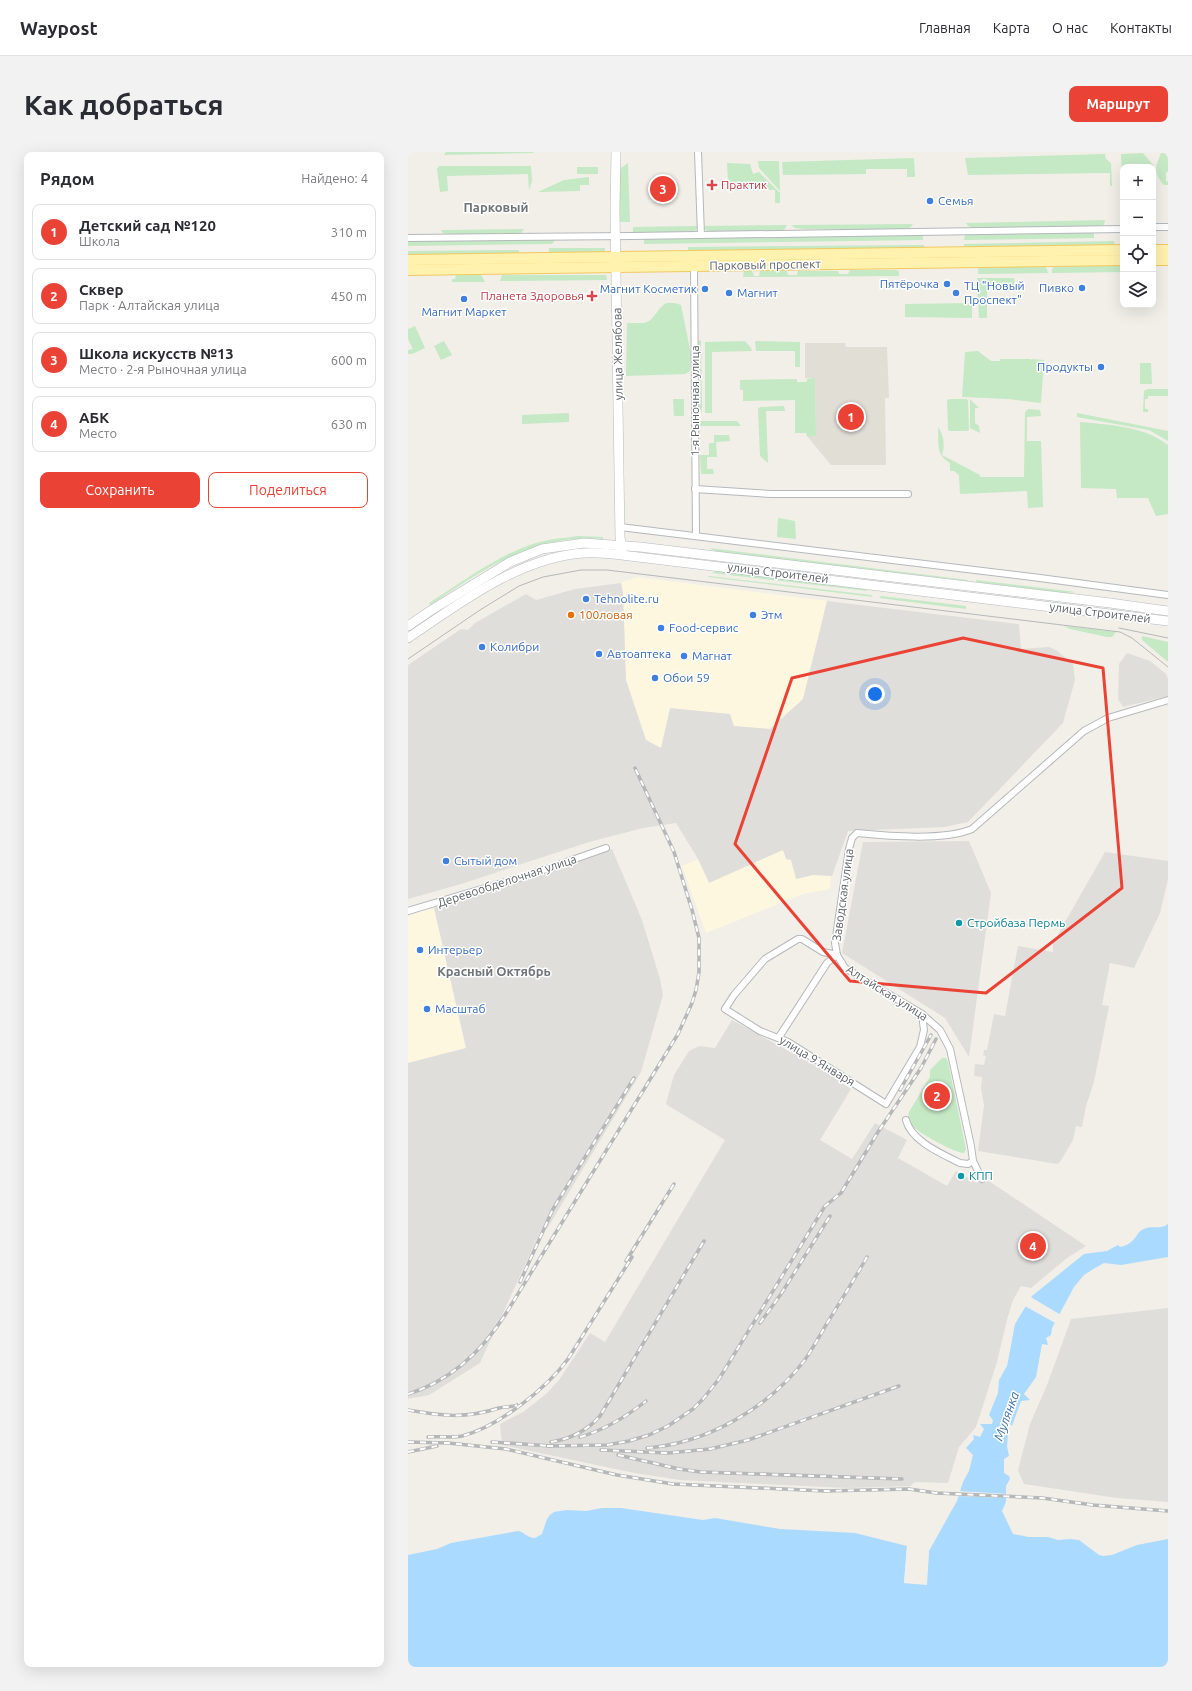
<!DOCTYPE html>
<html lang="ru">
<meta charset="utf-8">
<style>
body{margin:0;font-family:Ubuntu,sans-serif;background:#f2f2f3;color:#2b2b33}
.controls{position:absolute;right:12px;top:12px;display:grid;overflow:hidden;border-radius:8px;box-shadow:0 4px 16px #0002}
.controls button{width:36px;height:36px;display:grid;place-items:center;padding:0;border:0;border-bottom:1px solid #e1e1e2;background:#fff;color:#2b2b33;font:20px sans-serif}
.you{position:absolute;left:467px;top:542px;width:14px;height:14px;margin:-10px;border:3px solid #fff;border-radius:50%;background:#1a73e8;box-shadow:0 0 0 6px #1a73e833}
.badge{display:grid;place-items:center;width:26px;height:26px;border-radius:50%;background:#ea4335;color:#fff;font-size:13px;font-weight:700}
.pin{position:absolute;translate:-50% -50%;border:2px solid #fff;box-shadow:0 1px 4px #0006}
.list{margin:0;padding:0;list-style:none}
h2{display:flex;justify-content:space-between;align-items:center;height:52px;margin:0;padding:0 16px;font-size:17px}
h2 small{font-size:13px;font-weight:400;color:#7c7c81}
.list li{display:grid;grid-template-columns:26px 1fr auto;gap:12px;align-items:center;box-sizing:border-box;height:56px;margin:0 8px 8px;padding:0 8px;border:1px solid #e1e1e2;border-radius:8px}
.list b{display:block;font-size:15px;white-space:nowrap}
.list p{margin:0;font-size:13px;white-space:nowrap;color:#7c7c81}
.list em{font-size:13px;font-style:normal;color:#7c7c81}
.actions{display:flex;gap:8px;padding:12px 16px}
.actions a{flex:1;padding:9px 0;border:1px solid #ea4335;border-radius:8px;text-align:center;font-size:14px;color:#ea4335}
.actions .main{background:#ea4335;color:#fff}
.icon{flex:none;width:22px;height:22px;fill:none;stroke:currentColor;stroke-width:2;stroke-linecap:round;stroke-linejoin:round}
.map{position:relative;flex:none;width:760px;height:1515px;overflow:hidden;border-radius:8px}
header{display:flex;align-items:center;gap:24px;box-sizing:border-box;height:56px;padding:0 20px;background:#fff;border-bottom:1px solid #e1e1e2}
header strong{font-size:19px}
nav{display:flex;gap:22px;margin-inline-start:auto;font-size:14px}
.intro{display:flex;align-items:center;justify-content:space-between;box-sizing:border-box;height:96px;padding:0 24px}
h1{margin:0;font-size:28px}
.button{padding:10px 18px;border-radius:8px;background:#ea4335;color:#fff;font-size:14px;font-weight:700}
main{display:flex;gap:24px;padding:0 24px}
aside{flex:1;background:#fff;border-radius:8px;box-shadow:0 4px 16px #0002}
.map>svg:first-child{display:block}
</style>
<header>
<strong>Waypost</strong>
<nav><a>Главная</a><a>Карта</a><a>О нас</a><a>Контакты</a></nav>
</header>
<div class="intro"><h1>Как добраться</h1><a class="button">Маршрут</a></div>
<main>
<aside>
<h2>Рядом<small>Найдено: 4</small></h2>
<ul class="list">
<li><span class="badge">1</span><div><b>Детский сад №120</b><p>Школа</p></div><em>310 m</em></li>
<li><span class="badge">2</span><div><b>Сквер</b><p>Парк · Алтайская улица</p></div><em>450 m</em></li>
<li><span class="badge">3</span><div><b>Школа искусств №13</b><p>Место · 2-я Рыночная улица</p></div><em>600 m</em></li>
<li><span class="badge">4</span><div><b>АБК</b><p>Место</p></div><em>630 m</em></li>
</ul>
<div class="actions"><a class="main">Сохранить</a><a>Поделиться</a></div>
</aside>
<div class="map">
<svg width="760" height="1515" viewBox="0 0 760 1515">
<rect width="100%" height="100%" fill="#f1efe8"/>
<!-- commercial -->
<g fill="#fef7e0">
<polygon points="229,425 419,449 395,547 362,577 326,574 253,596 238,588 218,528 215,440 213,431"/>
<polygon points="376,697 379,708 383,708 389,727 405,723 423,724 422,737 395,742 298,781 274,714 291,707"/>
<polygon points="26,756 58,896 0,911 0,764"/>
</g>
<!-- industrial -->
<g fill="#e0deda">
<polygon points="213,431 215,440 218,528 238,588 253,596 262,556 322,562 326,574 362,577 395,547 419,449 611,472 613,497 641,495 648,498 665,512 667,528 655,571 560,670 537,675 440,679 424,724 405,723 388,727 383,708 378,707 375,698 301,731 290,707 268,671 235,676 181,690 53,732 0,747 0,513 53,477 60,478 67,471 118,442 128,448 167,437"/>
<polygon points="719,501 742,509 758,522 760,527 760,544 715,555 710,547 711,512"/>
<polygon points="561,689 583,741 561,905 537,866 434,801 455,690"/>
<polygon points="204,697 234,768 252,827 255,843 233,920 139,1077 134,1076 72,1211 21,1243 0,1247 0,911 58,896 26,756"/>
<polygon points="697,700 760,709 760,727 752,761 726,816 702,811 694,853 701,854 686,930 678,954 674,975 668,974 665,988 652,1010 649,1012 570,999 576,953 573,936 574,925 566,924 567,912 576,913 578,904 575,903 576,898 579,898 586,862 597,864 610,794 645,800 645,791"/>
<polygon points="324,868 413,917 443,937 412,988 444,1007 467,971 499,988 490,1006 539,1034 548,1019 569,1031 575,1025 678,1094 659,1106 623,1136 613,1134 605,1148 600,1164 589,1210 568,1275 551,1295 540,1331 507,1330 502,1334 440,1336 272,1328 226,1321 94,1293 92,1272 115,1260 138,1242 151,1228 182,1181 197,1190 317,988 259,953 258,951 266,923 281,899 291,894 307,896"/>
<polygon points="760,1156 760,1350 709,1346 616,1332 610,1318 622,1272 639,1233 663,1167"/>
</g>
<!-- education -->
<polygon fill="#e1ded6" points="397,191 437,191 438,195 479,195 481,246 477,246 478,313 423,313 399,284 408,284 407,227 397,226"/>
<!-- green -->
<g fill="#c5e8c5">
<polygon points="38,0 125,0 125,1 36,3"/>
<polygon points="735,1 746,14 747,49 745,49 745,15 715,15 715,48 713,2"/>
<path d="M753,1h7v19h-2v9l2,1v3h-4c-11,-13 -9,-17 -3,-32z"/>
<polygon points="697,2 698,7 703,11 704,34 702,34 702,21 560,23 557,6"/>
<polygon points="506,6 507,25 499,25 499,17 458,17 458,22 375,23 374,10"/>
<polygon points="350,9 371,9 372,39 351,16"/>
<polygon points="220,11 222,70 212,70 211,24 213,16"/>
<polygon points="319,11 342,12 345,22 351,20 372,41 372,51 367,51 367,38 326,38 325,31 320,31"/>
<polygon points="31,14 123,14 124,29 121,38 120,22 39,24 40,39 32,40 29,17"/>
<rect x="169" y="15" width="21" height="7"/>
<polygon points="181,25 181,33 172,33 172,39 130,40 156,28"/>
<polygon points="697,68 696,73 693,74 566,76 560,74 558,71"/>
<polygon points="505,72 503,75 499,77 395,77 387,76 383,73"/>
<polygon points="379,73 377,77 373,79 303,80 298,78 296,74"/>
<polygon points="290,74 288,78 285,80 225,80 225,75"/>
<polygon points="116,77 113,81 109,82 41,83 35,81 33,78"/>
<polygon points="686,80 686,86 556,88 557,82"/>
<polygon points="515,82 515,88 236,92 236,86"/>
<polygon points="148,87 144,92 0,94 0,89"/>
<polygon points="706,89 707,95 556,97 556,92"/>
<polygon points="516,93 516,98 330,100 280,98 280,95"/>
<polygon points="141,96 197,96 197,102 141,103"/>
<polygon points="111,98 111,103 0,105 0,99"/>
<polygon points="715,113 715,120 644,121 644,117 646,115"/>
<polygon points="597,115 637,115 639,117 640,121 570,122 570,117 572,116"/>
<polygon points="442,118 487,118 491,119 491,124 335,125 336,119 344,119 346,124 351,124 352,119 379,119 380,123 389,123 390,119 430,119 431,122 440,122"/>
<polygon points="48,123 73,123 77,130 44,130 44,127 47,127"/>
<polygon points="94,123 198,123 199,128 92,129"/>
<polygon points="569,126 606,126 607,134 579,134 579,166 571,166"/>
<path d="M259,151h8l6,2 10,49 -1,17 -5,3 -59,2 1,-53c6,0 11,0 17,0 11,-2 13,-16 23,-20z"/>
<polygon points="564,151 564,166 497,165 497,152"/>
<polygon points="7,174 17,196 4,202 0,202 0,198 5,197 0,187 0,177"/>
<polygon points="293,188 294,261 290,254 289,198 290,190"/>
<polygon points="36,189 44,203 33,208 26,194"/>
<polygon points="337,189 343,196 344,199 304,200 304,261 297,261 297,190"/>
<polygon points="347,189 392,190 392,215 387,215 387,199 348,199"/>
<polygon points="570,199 583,209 592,209 592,207 623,207 623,209 624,207 636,208 633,251 600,247 554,245 557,200"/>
<polygon points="732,211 743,211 744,232 732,232"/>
<polygon points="407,226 408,284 399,284 398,281 387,281 387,248 335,249 335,238 332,238 332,228 389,227 389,230 399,230 399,227"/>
<polygon points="740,237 760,237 760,244 740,244 740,247 737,247 737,257 740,257 740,260 735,260 736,239"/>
<polygon points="265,247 276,247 276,264 266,264"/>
<polygon points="541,247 559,247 560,249 561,278 559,279 541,279 540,277 539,249"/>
<polygon points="562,247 571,256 567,256 567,271 571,274 572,281 562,276"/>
<polygon points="376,254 377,259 358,259 360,311 352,304 350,257 352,255"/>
<path d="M620,257l12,1 1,6 -14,1v24h14l2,66 -15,1 -1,-17 -67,3 -1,-19 -5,-4h-4v-8c-15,-8 -11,-21 -12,-36 6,8 7,19 4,28l38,20v2h44l1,-65z"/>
<polygon points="161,261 161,270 114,272 114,263"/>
<polygon points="669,261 760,279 760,289 741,278 669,265"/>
<polygon points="291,269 329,269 333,274 291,274"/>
<path d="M672,270c30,3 64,4 88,23v69l-12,2 -8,-18h-31l-1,-9 -35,-1z"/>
<polygon points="306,283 321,283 322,289 308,290 309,305 299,305 299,317 305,317 306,322 293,322 292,303 301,303 301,291 306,291"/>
<polygon points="370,366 387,369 388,387 369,385"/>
<path d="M170,384l25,1v2c-70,-5 -117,29 -173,66l-1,-2c32,-20 70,-49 107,-60 13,-4 28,-5 42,-7z"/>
<polygon points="301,396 560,428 560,429 310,400"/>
<polygon points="308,419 454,436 460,439 304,421"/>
<polygon points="301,424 463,443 465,445 300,425"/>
<polygon points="568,428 668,440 658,441 568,430"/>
<polygon points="473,444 558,454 558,457 471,446"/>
<polygon points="656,474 708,480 704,485 699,485 662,477"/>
<polygon points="734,484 760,490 760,510 734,488"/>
<path d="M534,906h4l2,4 18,87 -2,4c-9,0 -48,-21 -53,-29 -3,-4 -3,-7 -2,-12l21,-35v-7z"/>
</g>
<!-- water -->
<path fill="#aadaff" d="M760,1072v33l-47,8 -17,-2 -9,5 -11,7 -10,12 -22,41 -1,7 -5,3 2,7 -6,-1 -6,33 -12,17 6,6 -9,1 -9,25 -3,-3 -2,23 2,10 -5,3v14l5,3 1,3 -4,7v16l-4,9 11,23 16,3h19l10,3 12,-1 9,1 20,15 4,1 9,-1 25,-10 31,-6v128h-760v-112l29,-6 14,-6 67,-12c7,1 9,7 17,7l7,-4 5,-15 3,-4 4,-3 12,-2 20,1 16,-3h19l82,12 12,-2 65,11 75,4 52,13 -3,37 22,1 3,-33 28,-50 6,-19 6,-11 4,-16 -7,-7 8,-9 -1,-4 7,2 4,-8 -4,-5h12l1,-4 -4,-5 9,-22 1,-13 8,-14 2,-10 6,-32 17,-28 52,-42 23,-3 11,-6 2,2c18,-4 14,-14 24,-18 8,-4 17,1 24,-5z"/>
<!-- pier -->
<g fill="#f1efe8">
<polygon points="621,1144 653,1163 649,1172 615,1153"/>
<polygon points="550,1339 600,1342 600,1346 549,1344"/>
<polygon points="499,1394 501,1395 498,1429 517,1430 519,1398 521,1399 519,1433 496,1431"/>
</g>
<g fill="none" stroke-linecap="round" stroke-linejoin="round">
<!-- street casing -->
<g stroke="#b5b8bc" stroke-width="8">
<g id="street">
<polyline points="290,0 293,83"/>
<polyline points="745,75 760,75"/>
<polyline points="0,86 224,84 715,77"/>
<polyline points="286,114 288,384"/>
<polyline points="287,337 363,342 500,342"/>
<polyline points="212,375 632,426 760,443"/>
<polyline points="0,759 121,723 198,696"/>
<polyline points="429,803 415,800 394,787 390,787 357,807 326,843 317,857 352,879 380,890 478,952 512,895 516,878 514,862"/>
<polyline points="371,885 419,811 429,803"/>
<path d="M498,968c5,21 36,34 54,43l8,1 5,-3"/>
<path d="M574,1027l-9,-18 -2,-15 -21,-97 -10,-19 -18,-16 -77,-46 -8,-13 -2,-12 14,-94 3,-11 5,-5c31,3 87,8 115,-4l112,-98 24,-13 60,-18"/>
</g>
</g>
<!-- secondary casing -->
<g stroke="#b6babf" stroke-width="10">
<g id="secondary">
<polyline points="208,0 207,58 212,385 214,398"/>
<polyline points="0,474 22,459 102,410 134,397 176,391 232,395 702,451 760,459"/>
<path d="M0,486c52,-35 112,-81 176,-85 18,-1 37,2 54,4l530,64"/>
</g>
</g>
<!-- primary casing -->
<g stroke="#f2c960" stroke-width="12">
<g id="primary">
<polyline points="745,98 760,98"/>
<polyline points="0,108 715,98"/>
<polyline points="745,108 760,108"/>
<polyline points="0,118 715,108"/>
</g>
</g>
<!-- street -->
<use href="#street" stroke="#fff" stroke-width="6"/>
<!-- secondary -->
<use href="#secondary" stroke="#fff" stroke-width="9"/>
<!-- primary -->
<use href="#primary" stroke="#fff2af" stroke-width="10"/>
<!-- tram -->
<g stroke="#b6b7b8" stroke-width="1">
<polyline points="711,476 760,486"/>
<polyline points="0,507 72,458 111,434 135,425 173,418 199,418 712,480 724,486 760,515"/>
</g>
<!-- rail casing -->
<g stroke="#b6b7b8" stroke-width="3.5">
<g id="rail">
<polyline points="492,938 523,883"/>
<polyline points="218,1109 266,1032"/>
<polyline points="112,1130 145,1057 226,926"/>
<polyline points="352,1171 373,1142 422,1064"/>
<path d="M0,1242c42,-13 74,-43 97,-79l173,-281 14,-31 4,-13 3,-18v-34l-7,-28 -18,-58 -39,-84"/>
<path d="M0,1258c35,6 57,9 91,-2 6,-2 12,0 18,-3"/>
<path d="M20,1285c11,-1 23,1 34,-1 36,-9 84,-47 106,-77l64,-102"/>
<path d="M172,1285c24,-7 46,-20 66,-36"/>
<polyline points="0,1290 40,1291 98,1297 209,1323 265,1332 417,1339 501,1337 528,1341 634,1346 685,1353 760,1359"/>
<polyline points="84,1290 143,1294"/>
<path d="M143,1290c19,-3 36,-11 49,-26l104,-175"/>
<polyline points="139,1294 199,1293 221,1289 241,1283 260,1274 285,1257 295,1247 311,1227 417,1054 433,1041 470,980 513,916 528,887"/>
<path d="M239,1296c60,-5 120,-39 157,-87 8,-11 15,-24 22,-36 14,-23 28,-45 41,-68"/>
<polyline points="193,1298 260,1301 302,1297 340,1288 491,1234"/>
<polyline points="0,1300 29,1294"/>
<polyline points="210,1303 271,1317 293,1320 494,1327"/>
</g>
</g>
<!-- rail -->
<use href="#rail" stroke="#fff" stroke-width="2" stroke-dasharray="6" stroke-linecap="butt"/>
</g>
<!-- marked area -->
<path fill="none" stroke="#ea4335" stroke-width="3" stroke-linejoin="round" d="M555,486l140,30 19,220 -136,105 -136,-12 -115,-137 57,-166z"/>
<!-- markers -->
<g fill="#e0444e" stroke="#fff" stroke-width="1.5">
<path d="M302 27h4v4h4v4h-4v4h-4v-4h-4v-4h4z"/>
<path d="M182 138h4v4h4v4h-4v4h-4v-4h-4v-4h4z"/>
</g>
<g fill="#3f7fe0" stroke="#fff" stroke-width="1.5">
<circle cx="522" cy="49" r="4"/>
<circle cx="539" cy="132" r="4"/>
<circle cx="674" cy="136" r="4"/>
<circle cx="297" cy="137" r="4"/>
<circle cx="321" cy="141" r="4"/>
<circle cx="548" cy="141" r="4"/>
<circle cx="56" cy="147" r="4"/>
<circle cx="693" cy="215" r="4"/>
<circle cx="178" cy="447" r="4"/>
<circle cx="345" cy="463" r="4"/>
<circle cx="253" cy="476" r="4"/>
<circle cx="74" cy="495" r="4"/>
<circle cx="191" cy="502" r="4"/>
<circle cx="276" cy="504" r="4"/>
<circle cx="247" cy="526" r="4"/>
<circle cx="38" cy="709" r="4"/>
<circle cx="12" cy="798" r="4"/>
<circle cx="19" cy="857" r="4"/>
</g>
<circle fill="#e8710a" stroke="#fff" stroke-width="1.5" cx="163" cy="463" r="4"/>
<g fill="#0f9aa8" stroke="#fff" stroke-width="1.5">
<circle cx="551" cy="771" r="4"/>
<circle cx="553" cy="1024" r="4"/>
</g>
<g text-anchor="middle" stroke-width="3" stroke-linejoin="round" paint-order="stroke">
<!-- health labels -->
<g font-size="12" fill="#be3a42" stroke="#fff" text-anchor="start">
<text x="313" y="37">Практик</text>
<text x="176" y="148" text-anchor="end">Планета Здоровья</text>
</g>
<!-- shop labels -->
<g font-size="12" fill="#366cbe" stroke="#fff" text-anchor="start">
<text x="530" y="53">Семья</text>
<text x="531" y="136" text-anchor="end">Пятёрочка</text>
<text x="556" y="138">ТЦ "Новый<tspan x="556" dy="14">Проспект"</tspan></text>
<text x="666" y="140" text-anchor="end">Пивко</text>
<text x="289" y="141" text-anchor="end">Магнит Косметик</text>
<text x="329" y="145">Магнит</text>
<text x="56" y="164" text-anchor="middle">Магнит Маркет</text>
<text x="685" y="219" text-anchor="end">Продукты</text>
<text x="186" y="451">Tehnolite.ru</text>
<text x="353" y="467">Этм</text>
<text x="261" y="480">Food-сервис</text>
<text x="82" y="499">Колибри</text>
<text x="199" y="506">Автоаптека</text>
<text x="284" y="508">Магнат</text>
<text x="255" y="530">Обои 59</text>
<text x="46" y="713">Сытый дом</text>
<text x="20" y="802">Интерьер</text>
<text x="27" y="861">Масштаб</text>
</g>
<!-- street labels -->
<g font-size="12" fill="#5f6368" stroke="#fff">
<text transform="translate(357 113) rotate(-1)" y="4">Парковый проспект</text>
<text transform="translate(210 202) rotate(-91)" y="4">улица Желябова</text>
<text transform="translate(287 249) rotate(-90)" y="4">1-я Рыночная улица</text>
<text transform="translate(370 421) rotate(7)" y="4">улица Строителей</text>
<text transform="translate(692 461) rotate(7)" y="4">улица Строителей</text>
<text transform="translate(99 729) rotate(-18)" y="4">Деревообделочная улица</text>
<text transform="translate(435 743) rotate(-82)" y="4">Заводская улица</text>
<text transform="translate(479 841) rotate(32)" y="4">Алтайская улица</text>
<text transform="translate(409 909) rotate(31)" y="4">улица 9 Января</text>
</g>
<!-- food labels -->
<g font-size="12" fill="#c56008" stroke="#fff" text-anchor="start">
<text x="171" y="467">100ловая</text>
</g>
<!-- culture labels -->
<g font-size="12" fill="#0d838f" stroke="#fff" text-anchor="start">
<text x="559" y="775">Стройбаза Пермь</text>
<text x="561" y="1028">КПП</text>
</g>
<!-- neighbourhood labels -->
<g font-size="13" font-weight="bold" fill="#70757a" stroke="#fff">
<text x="88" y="60">Парковый</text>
<text x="86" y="824">Красный Октябрь</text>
</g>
<!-- water labels -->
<g font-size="13" font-style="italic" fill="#4174aa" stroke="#fff">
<text transform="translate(598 1264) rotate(-70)" y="5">Мулянка</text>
</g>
</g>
</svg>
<div class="controls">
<button>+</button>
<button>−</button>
<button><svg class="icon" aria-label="locate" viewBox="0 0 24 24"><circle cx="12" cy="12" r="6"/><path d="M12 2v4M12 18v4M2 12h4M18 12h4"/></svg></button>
<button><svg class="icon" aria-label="layers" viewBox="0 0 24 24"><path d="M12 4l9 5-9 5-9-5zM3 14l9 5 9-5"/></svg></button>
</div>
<div class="you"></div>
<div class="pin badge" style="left:443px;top:265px">1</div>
<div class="pin badge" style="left:529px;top:944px">2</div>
<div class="pin badge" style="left:255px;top:37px">3</div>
<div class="pin badge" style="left:625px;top:1094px">4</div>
</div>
</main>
